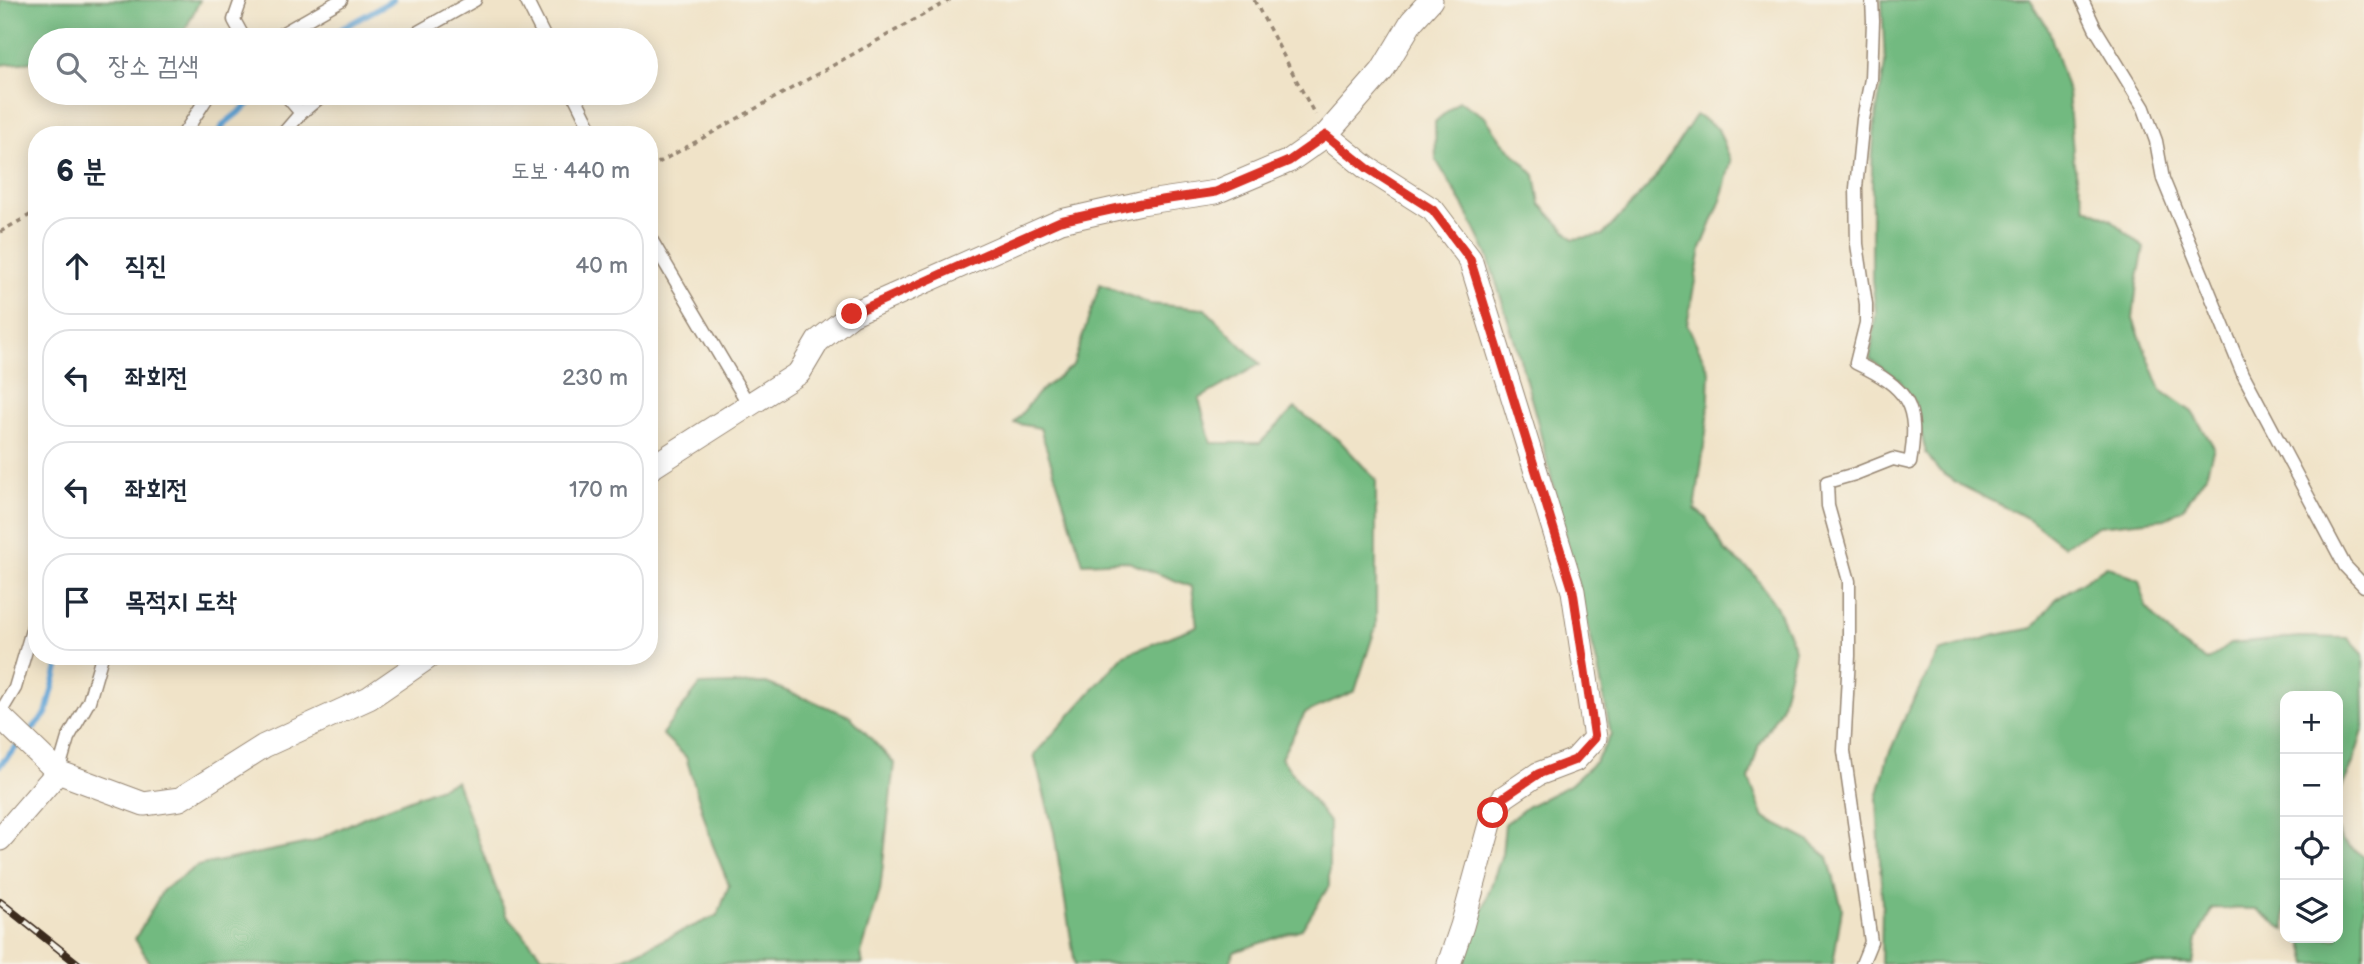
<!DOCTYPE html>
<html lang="ko">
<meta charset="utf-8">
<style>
body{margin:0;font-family:"Balsamiq Sans","Poor Story",sans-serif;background:#f6f6f7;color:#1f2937}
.controls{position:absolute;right:21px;bottom:21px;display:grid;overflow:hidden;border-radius:14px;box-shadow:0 4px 18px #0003}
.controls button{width:63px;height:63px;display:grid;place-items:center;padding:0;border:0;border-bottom:2px solid #e0e1e3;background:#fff;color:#1f2937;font:35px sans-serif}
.stop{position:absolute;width:21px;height:21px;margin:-16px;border:5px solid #d93025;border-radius:50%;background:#fff}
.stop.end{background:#d93025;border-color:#fff;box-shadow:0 2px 7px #0008}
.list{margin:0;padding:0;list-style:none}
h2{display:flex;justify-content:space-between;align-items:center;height:91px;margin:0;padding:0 28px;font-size:30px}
h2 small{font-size:23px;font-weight:400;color:#747a83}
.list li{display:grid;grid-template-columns:46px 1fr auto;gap:21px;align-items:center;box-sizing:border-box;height:98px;margin:0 14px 14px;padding:0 14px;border:2px solid #e0e1e3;border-radius:28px}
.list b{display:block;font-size:26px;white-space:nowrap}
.list em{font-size:23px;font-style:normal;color:#747a83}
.icon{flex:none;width:38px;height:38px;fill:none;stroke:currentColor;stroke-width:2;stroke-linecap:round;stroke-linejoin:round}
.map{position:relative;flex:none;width:2364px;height:964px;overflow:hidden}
.search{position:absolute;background:#fff;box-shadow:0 4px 18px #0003;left:28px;top:28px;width:630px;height:77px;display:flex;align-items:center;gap:18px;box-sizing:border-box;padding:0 24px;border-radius:38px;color:#747a83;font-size:26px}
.panel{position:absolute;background:#fff;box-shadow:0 4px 18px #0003;left:28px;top:126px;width:630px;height:539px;border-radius:28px}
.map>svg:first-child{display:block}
</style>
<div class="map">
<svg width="2364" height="964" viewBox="0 0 2364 964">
<rect width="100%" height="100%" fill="#f7f3e8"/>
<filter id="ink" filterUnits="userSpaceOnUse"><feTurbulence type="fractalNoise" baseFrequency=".0143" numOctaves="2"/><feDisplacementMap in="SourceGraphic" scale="14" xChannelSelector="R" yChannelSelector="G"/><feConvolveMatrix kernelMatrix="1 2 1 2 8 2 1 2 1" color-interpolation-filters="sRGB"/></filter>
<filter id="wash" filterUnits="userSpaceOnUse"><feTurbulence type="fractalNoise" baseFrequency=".00686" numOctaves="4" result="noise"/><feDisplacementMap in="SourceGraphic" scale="28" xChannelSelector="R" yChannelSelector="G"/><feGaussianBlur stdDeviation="1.57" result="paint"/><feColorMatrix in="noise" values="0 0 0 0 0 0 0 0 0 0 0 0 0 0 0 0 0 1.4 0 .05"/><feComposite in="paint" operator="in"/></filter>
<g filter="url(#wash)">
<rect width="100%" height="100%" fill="#f0e3c8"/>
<!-- forest -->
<g fill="#72ba80" stroke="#56724f" stroke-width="2">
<polygon points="0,0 200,0 180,40 40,40 40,61 0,65"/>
<polygon points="1882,0 2030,0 2049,30 2068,92 2074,164 2085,207 2110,219 2144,248 2137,283 2133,319 2161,390 2192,412 2214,447 2206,475 2183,508 2165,519 2098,526 2064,546 2029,519 1960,485 1938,470 1926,453 1914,401 1899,380 1870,359 1876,313 1872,280 1872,166 1875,122 1885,64"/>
<polygon points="1459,101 1485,117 1502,141 1535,175 1540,204 1573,239 1603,235 1653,181 1696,115 1718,129 1731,161 1721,200 1701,249 1687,324 1710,373 1708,419 1695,509 1706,518 1725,551 1753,573 1776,606 1795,649 1781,708 1759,744 1749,779 1764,818 1807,840 1828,857 1842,908 1833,964 1464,964 1502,854 1505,824 1528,806 1570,785 1596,761 1611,735 1598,667 1536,416 1516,345 1487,254 1465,208 1436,160 1435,122"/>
<polygon points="1100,284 1150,304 1205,309 1260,364 1199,399 1211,443 1260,443 1295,408 1341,442 1376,480 1376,626 1355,691 1305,713 1281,758 1329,822 1329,886 1302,929 1234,952 1229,964 1075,964 1054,832 1034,755 1124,655 1197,626 1192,587 1126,561 1083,563 1040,428 1014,423 1038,393 1073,365"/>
<polygon points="2107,566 2139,580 2146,607 2177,641 2207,661 2230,644 2299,637 2348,638 2363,654 2364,727 2353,763 2338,796 2338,696 2285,696 2285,930 2256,909 2212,908 2197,939 2193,964 1881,964 1882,904 1877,798 1888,756 1908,710 1939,652 1996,635 2033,628 2056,599"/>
<polygon points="766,683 850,716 894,763 880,891 861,954 863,964 151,964 135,939 163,890 197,866 313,842 364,817 456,781 506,915 542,956 612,963 718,915 729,885 712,843 686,757 662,734 700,685"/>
<polygon points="2338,830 2341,840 2364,857 2364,964 2308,964 2303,943 2296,938 2338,938"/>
</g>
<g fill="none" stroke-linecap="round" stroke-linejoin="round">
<!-- stream -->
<g stroke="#63a6d7" stroke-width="6">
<polyline points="328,40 343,28 393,0"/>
<polyline points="218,135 224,124 263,93"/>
<polyline points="0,765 46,714 61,656"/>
</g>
</g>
</g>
<g filter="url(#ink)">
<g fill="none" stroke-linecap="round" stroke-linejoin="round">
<!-- lane casing -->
<g stroke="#968673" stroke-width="15">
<g id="lane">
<polyline points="241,0 234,20 245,40"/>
<polyline points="526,0 546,40"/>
<polyline points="2082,0 2095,28 2144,108 2156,141 2163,179 2243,374 2345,566 2364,586"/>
<polyline points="271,40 341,0"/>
<polyline points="404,40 475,0"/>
<polyline points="284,93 301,113"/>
<polyline points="573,93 594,135"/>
<polyline points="183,135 210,93"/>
<polyline points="282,135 301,113 325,93"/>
<polyline points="649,236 749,405"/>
<polyline points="0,713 15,688 37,613"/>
<polyline points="58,772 68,738 89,701 102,656"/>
<path d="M1862,964l9,-22 -27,-191 5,-95v-75l-21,-75 -1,-24 28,-8 38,-15 17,4c10,-58 -2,-75 -54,-100l10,-40v-19l-9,-60 -1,-56 7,-69 8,-40 2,-58 -1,-21"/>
</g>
</g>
<!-- street casing -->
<g stroke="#968673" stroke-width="25">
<g id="street">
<polyline points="1326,135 1367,168 1433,210 1470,259 1573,591 1595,738 1575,760 1538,774 1504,797 1493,813 1462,926 1449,964"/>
<polyline points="649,469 799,373 818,341 852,314 1061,221 1141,203 1216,192 1289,161 1326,135 1382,71 1412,21 1431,0"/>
<polyline points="0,716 58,772 144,804 180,799 264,746 369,698 430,656"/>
<polyline points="0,839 58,772"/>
</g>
</g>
<!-- path -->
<g stroke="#968673" stroke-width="3.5" stroke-dasharray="5 5" stroke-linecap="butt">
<polyline points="1254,0 1315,115"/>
<polyline points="649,168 950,0"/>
<polyline points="0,232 37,211"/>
</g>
<!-- lane -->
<use href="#lane" stroke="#fff" stroke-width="12"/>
<!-- street -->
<use href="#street" stroke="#fff" stroke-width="23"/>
<!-- rail casing -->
<g stroke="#3b2a1e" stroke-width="8">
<polyline id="rail" points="0,902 78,964"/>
</g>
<!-- rail -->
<use href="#rail" stroke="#f7f3e8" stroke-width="5" stroke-dasharray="16" stroke-linecap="butt"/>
</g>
</g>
<g fill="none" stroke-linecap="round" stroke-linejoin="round" filter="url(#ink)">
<!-- route -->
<polyline stroke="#d93025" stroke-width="9" points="852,314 1060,221 1142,203 1216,192 1289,161 1326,135 1367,168 1433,210 1470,259 1573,591 1595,738 1575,760 1538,774 1504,797 1493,813"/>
</g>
</svg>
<div class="controls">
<button>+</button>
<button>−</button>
<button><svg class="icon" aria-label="locate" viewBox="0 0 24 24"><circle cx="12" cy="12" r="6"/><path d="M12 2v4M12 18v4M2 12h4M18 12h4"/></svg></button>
<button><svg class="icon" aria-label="layers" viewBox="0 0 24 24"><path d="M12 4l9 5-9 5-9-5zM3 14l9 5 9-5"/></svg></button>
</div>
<div class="stop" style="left:1493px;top:813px"></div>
<div class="stop end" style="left:852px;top:314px"></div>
<div class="search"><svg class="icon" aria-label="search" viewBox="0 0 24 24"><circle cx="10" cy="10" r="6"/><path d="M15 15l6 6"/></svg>장소 검색</div>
<section class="panel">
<h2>6 분<small>도보 · 440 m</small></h2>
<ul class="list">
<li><svg class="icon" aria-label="ahead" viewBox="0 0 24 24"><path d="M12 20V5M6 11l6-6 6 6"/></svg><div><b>직진</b></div><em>40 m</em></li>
<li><svg class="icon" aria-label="left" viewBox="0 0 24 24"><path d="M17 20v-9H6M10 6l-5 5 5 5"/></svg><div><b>좌회전</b></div><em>230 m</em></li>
<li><svg class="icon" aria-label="left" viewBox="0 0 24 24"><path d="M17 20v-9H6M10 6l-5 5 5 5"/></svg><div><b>좌회전</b></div><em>170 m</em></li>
<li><svg class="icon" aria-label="arrive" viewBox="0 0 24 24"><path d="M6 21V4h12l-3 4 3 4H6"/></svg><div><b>목적지 도착</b></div></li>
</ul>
</section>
</div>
